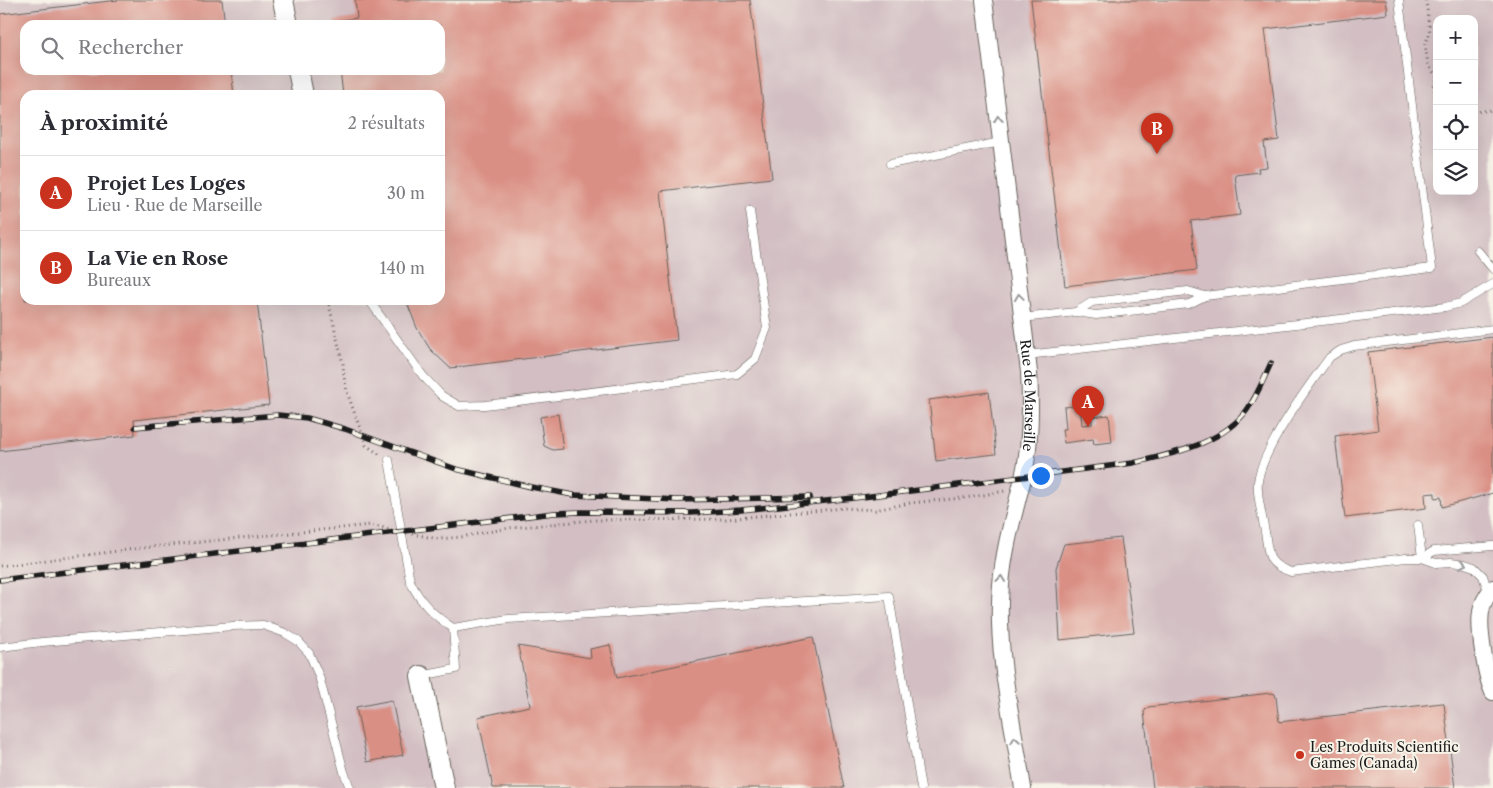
<!DOCTYPE html>
<html lang="fr">
<meta charset="utf-8">
<style>
body{margin:0;font-family:"Libre Caslon Text",serif;background:#f7f7f7;color:#2b2b33}
.controls{position:absolute;right:15px;top:15px;display:grid;overflow:hidden;border-radius:10px;box-shadow:0 5px 20px #0002}
.controls button{width:45px;height:45px;display:grid;place-items:center;padding:0;border:0;border-bottom:1px solid #e1e1e2;background:#fff;color:#2b2b33;font:25px sans-serif}
.you{position:absolute;left:1040px;top:475px;width:18px;height:18px;margin:-12px;border:4px solid #fff;border-radius:50%;background:#1a73e8;box-shadow:0 0 0 8px #1a73e833}
.badge{display:grid;place-items:center;width:32px;height:32px;border-radius:50%;background:#c8321e;color:#fff;font-size:16px;font-weight:700}
.pin{position:absolute;translate:-50% -41px;filter:drop-shadow(0 1px 2px #0008)}
.pin::after{content:'';position:absolute;top:26px;width:18px;height:15px;background:inherit;clip-path:polygon(0 0,100% 0,50% 100%)}
.list{margin:0;padding:0;list-style:none}
h2{display:flex;justify-content:space-between;align-items:center;height:65px;margin:0;padding:0 20px;font-size:21px}
h2 small{font-size:16px;font-weight:400;color:#7c7c81}
.list li{display:grid;grid-template-columns:32px 1fr auto;gap:15px;align-items:center;box-sizing:border-box;height:75px;padding:0 20px;border-top:1px solid #e1e1e2}
.list b{display:block;font-size:19px;white-space:nowrap}
.list p{margin:0;font-size:16px;white-space:nowrap;color:#7c7c81}
.list em{font-size:16px;font-style:normal;color:#7c7c81}
.icon{flex:none;width:28px;height:28px;fill:none;stroke:currentColor;stroke-width:2;stroke-linecap:round;stroke-linejoin:round}
.map{position:relative;flex:none;width:1493px;height:788px;overflow:hidden}
.search{position:absolute;background:#fff;box-shadow:0 5px 20px #0002;left:20px;top:20px;width:425px;height:55px;display:flex;align-items:center;gap:12px;box-sizing:border-box;padding:0 18px;border-radius:15px;color:#7c7c81;font-size:19px}
.panel{position:absolute;background:#fff;box-shadow:0 5px 20px #0002;left:20px;top:90px;width:425px;height:215px;border-radius:15px}
.map>svg:first-child{display:block}
</style>
<div class="map">
<svg width="1493" height="788" viewBox="0 0 1493 788">
<rect width="100%" height="100%" fill="#f7f3e8"/>
<filter id="ink" filterUnits="userSpaceOnUse"><feTurbulence type="fractalNoise" baseFrequency=".02" numOctaves="2"/><feDisplacementMap in="SourceGraphic" scale="10" xChannelSelector="R" yChannelSelector="G"/><feConvolveMatrix kernelMatrix="1 2 1 2 8 2 1 2 1" color-interpolation-filters="sRGB"/></filter>
<filter id="wash" filterUnits="userSpaceOnUse"><feTurbulence type="fractalNoise" baseFrequency=".0096" numOctaves="4" result="noise"/><feDisplacementMap in="SourceGraphic" scale="20" xChannelSelector="R" yChannelSelector="G"/><feGaussianBlur stdDeviation="1.12" result="paint"/><feColorMatrix in="noise" values="0 0 0 0 0 0 0 0 0 0 0 0 0 0 0 0 0 1.4 0 .05"/><feComposite in="paint" operator="in"/></filter>
<g filter="url(#wash)">
<rect width="100%" height="100%" fill="#f5e8d6"/>
<!-- industrial -->
<path fill="#d2bec3" fill-rule="evenodd" d="M0,0h1493v788h-1493zM1437,19h37v172h-37zM25,25h415v45h-415zM25,95h415v205h-415z"/>
<g id="blocks">
<!-- building -->
<g fill="#da8f84">
<polygon points="118,0 222,0 225,25 25,25 25,70 231,70 234,95 25,95 25,300 257,300 269,405 134,420 135,435 0,451 0,14"/>
<polygon points="355,0 750,0 772,178 660,191 677,340 450,368 430,349 417,328 406,300 440,300 440,95 343,95 340,70 440,70 440,25 335,25 334,21 357,18"/>
<polygon points="1031,0 1386,0 1388,14 1265,29 1279,140 1264,142 1267,167 1258,168 1259,172 1235,175 1240,215 1191,221 1197,270 1065,286"/>
<polygon points="1493,337 1493,493 1442,507 1441,497 1435,498 1435,493 1425,494 1426,508 1345,518 1335,436 1378,430 1368,352"/>
<polygon points="989,392 996,454 936,461 929,400"/>
<polygon points="1080,405 1082,425 1092,424 1092,417 1109,415 1112,442 1094,444 1093,439 1064,443 1062,429 1066,429 1064,407"/>
<polygon points="558,414 563,449 553,450 544,446 540,417"/>
<polygon points="1121,538 1134,632 1060,640 1056,568 1064,544"/>
<polygon points="813,637 844,788 493,788 478,717 530,706 518,646 591,658 590,649 610,645 617,678"/>
<polygon points="1271,693 1275,694 1276,697 1279,722 1442,703 1444,704 1455,788 1153,788 1144,712 1146,709 1148,707"/>
<polygon points="392,700 403,755 367,762 356,707"/>
</g>
</g>
</g>
<g filter="url(#ink)">
<use href="#blocks" fill-opacity="0" stroke="#68635d" stroke-width="1"/>
<g fill="none" stroke-linecap="round" stroke-linejoin="round">
<!-- service casing -->
<g stroke="#68635d" stroke-width="9">
<g id="service">
<polyline points="890,164 1001,142"/>
<polyline points="1478,251 1493,269"/>
<polyline points="369,300 423,376 442,396 459,406 485,405 737,374 755,359 767,328 750,211"/>
<polyline points="1076,312 1092,302 1188,291 1205,296"/>
<polyline points="1022,318 1076,312 1096,315 1189,304 1205,296 1432,268 1399,0"/>
<polyline points="1027,355 1445,307 1461,303 1493,284"/>
<path d="M389,460l21,121c10,21 23,34 43,47"/>
<polyline points="1418,525 1422,558"/>
<polyline points="1422,558 1434,551 1493,546"/>
<path d="M1488,591l-5,-15 -9,-9 -9,-3 -14,-2 -15,1 -14,-5h-16l-115,14c-25,-8 -22,-17 -26,-40 -2,-13 -9,-38 -7,-50 3,-32 52,-98 72,-125l11,-7 13,-4 139,-17"/>
<polyline points="0,647 42,642 233,626 263,625 285,633 298,641 309,653 319,676 344,772 350,788"/>
<polyline points="421,676 456,669 453,628 508,619 889,596 921,788"/>
</g>
</g>
<!-- minor casing -->
<g stroke="#68635d" stroke-width="18">
<g id="minor">
<path id="s1" d="M984,0l45,372c2,35 2,72 -6,106 -9,37 -19,69 -22,107 -6,66 12,138 22,203"/>
<path d="M1493,588c-6,7 -11,15 -12,24 -3,17 5,65 12,80"/>
</g>
</g>
<!-- tertiary casing -->
<g stroke="#68635d" stroke-width="22">
<g id="tertiary">
<polyline points="283,0 288,25"/>
<polyline points="298,70 303,95"/>
<polyline points="421,676 444,788"/>
</g>
</g>
<!-- path -->
<g stroke="#68635d" stroke-width="3" stroke-dasharray="1 4" stroke-linecap="butt">
<polyline points="1426,0 1430,33 1425,44 1428,65 1437,77 1434,86 1437,120"/>
<polyline points="1474,112 1493,110"/>
<polyline points="328,300 343,364 344,377 347,392 366,445 379,454"/>
<polyline points="412,534 439,539 461,537 509,528 594,520 727,519 844,508 875,510 910,503 972,497 1005,491"/>
<polyline points="0,566 150,547 371,525 389,529"/>
</g>
<!-- service -->
<use href="#service" stroke="#fff" stroke-width="8"/>
<!-- minor -->
<use href="#minor" stroke="#fff" stroke-width="16"/>
<!-- tertiary -->
<use href="#tertiary" stroke="#fff" stroke-width="20"/>
<!-- rail casing -->
<g stroke="#1c1c1c" stroke-width="5.5">
<g id="rail">
<polyline points="135,427 278,415 307,418 345,429 456,469 531,487 573,495 678,500 810,497"/>
<path d="M0,580l554,-67 28,-1 109,1 50,-3 122,-13 270,-34c39,-9 84,-18 111,-49 12,-15 19,-34 27,-51"/>
</g>
</g>
<!-- rail -->
<use href="#rail" stroke="#f7f3e8" stroke-width="4" stroke-dasharray="11" stroke-linecap="butt"/>
</g>
<!-- one-way arrows -->
<defs><path id="oneway-chevron" d="M-2-3.5L2.5 0L-2 3.5" fill="none" stroke-width="1.6" stroke-linecap="round" stroke-linejoin="round" transform="scale(1.25)"/></defs>
<g stroke="#999">
<use href="#oneway-chevron" transform="translate(998 119) rotate(-97)"/>
<use href="#oneway-chevron" transform="translate(1019 297) rotate(-98)"/>
<use href="#oneway-chevron" transform="translate(1463 564) rotate(12)"/>
<use href="#oneway-chevron" transform="translate(1001 579) rotate(-84)"/>
<use href="#oneway-chevron" transform="translate(1015 740) rotate(-99)"/>
</g>
</g>
<!-- markers -->
<circle fill="#c8321e" stroke="#f7f3e8" stroke-width="2" cx="1300" cy="755" r="5"/>
<g text-anchor="middle" stroke-width="4" stroke-linejoin="round" paint-order="stroke">
<!-- street labels -->
<g font-size="14" fill="#1c1c1c" stroke="#f7f3e8">
<text dy="5" stroke="none"><textPath href="#s1" startOffset="398">Rue de Marseille</textPath></text>
</g>
<!-- poi labels -->
<g font-size="14" fill="#1c1c1c" stroke="#f7f3e8" text-anchor="start">
<text x="1310" y="752">Les Produits Scientific<tspan x="1310" dy="16">Games (Canada)</tspan></text>
</g>
</g>
</svg>
<div class="controls">
<button>+</button>
<button>−</button>
<button><svg class="icon" aria-label="locate" viewBox="0 0 24 24"><circle cx="12" cy="12" r="6"/><path d="M12 2v4M12 18v4M2 12h4M18 12h4"/></svg></button>
<button><svg class="icon" aria-label="layers" viewBox="0 0 24 24"><path d="M12 4l9 5-9 5-9-5zM3 14l9 5 9-5"/></svg></button>
</div>
<div class="you"></div>
<div class="pin badge" style="left:1088px;top:427px">A</div>
<div class="pin badge" style="left:1157px;top:154px">B</div>
<div class="search"><svg class="icon" aria-label="search" viewBox="0 0 24 24"><circle cx="10" cy="10" r="6"/><path d="M15 15l6 6"/></svg>Rechercher</div>
<section class="panel">
<h2>À proximité<small>2 résultats</small></h2>
<ul class="list">
<li><span class="badge">A</span><div><b>Projet Les Loges</b><p>Lieu · Rue de Marseille</p></div><em>30 m</em></li>
<li><span class="badge">B</span><div><b>La Vie en Rose</b><p>Bureaux</p></div><em>140 m</em></li>
</ul>
</section>
</div>
